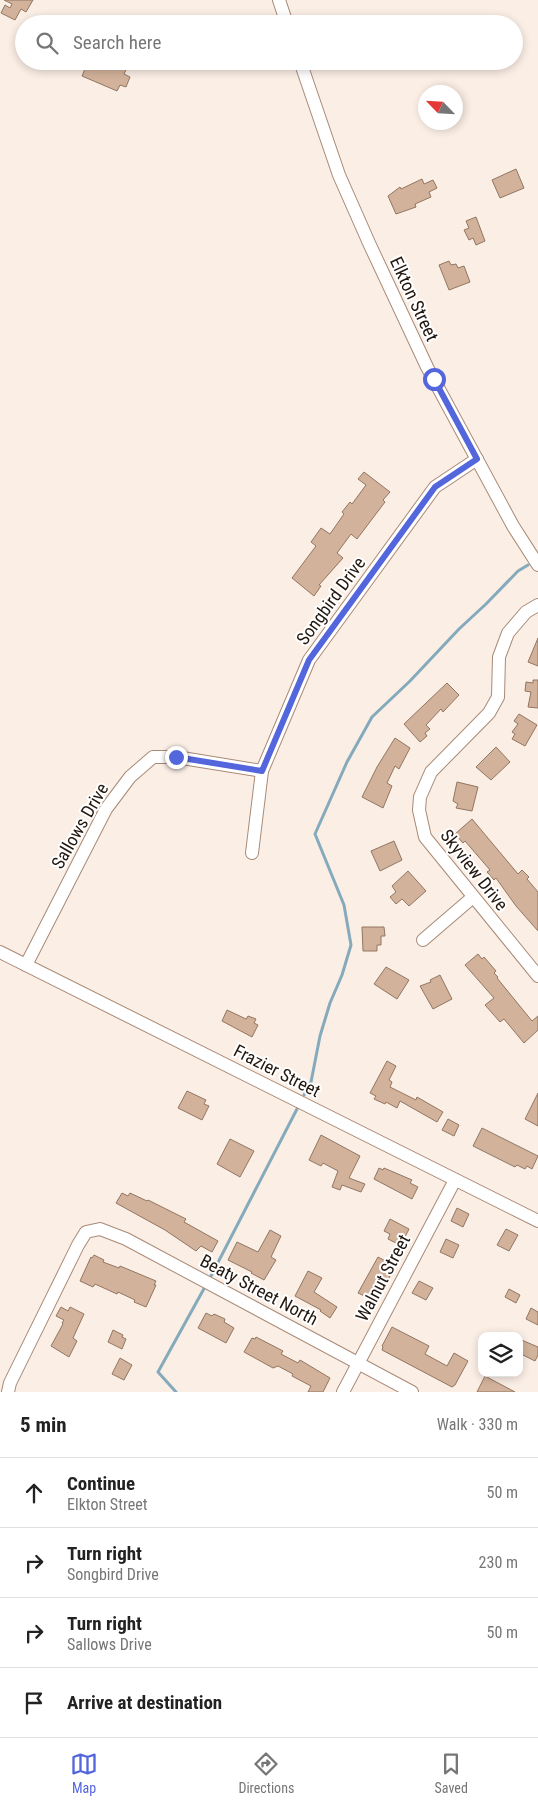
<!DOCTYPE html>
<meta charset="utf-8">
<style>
body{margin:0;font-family:"Roboto Condensed",sans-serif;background:#f6f6f6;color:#222}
.controls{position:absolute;right:15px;bottom:15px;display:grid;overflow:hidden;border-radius:10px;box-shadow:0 2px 8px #0003}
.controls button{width:45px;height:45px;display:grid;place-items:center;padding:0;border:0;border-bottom:1px solid #e0e0e0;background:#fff;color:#222;font:25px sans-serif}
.compass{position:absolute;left:418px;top:85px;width:45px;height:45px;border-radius:50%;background:#fff;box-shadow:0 2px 8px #0003;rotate:295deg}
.stop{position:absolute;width:15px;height:15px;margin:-11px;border:4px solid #5466dc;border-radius:50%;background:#fff}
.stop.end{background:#5466dc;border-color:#fff;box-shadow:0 1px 5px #0008}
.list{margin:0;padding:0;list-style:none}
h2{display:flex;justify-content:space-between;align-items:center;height:65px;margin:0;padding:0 20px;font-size:21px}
h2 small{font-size:16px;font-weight:400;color:#767676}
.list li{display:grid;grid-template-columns:32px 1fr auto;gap:15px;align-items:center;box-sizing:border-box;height:70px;padding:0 20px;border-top:1px solid #e0e0e0}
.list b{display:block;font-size:19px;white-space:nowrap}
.list p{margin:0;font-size:16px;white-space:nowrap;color:#767676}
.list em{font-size:16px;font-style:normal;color:#767676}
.icon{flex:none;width:28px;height:28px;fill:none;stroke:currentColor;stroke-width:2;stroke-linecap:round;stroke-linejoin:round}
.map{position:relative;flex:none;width:538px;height:1392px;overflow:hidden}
.search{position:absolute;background:#fff;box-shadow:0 2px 8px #0003;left:15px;right:15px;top:15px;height:55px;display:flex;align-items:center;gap:12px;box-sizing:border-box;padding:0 18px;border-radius:28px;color:#767676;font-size:19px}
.sheet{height:345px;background:#fff}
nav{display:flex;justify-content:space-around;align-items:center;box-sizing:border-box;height:70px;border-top:1px solid #e0e0e0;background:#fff;font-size:14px;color:#767676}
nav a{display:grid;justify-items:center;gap:2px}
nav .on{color:#5466dc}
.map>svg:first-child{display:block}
</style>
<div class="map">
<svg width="538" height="1392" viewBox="0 0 538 1392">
<rect width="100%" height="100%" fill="#fbeee5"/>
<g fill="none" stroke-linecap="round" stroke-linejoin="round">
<!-- stream -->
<g stroke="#84aabc" stroke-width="3">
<polyline points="304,1095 311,1082 320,1036 330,1003 342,975 351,945 344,905 315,834 347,762 372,717 410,681 459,629 486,604 518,571 528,565"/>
<polyline points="211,1276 297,1109"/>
<polyline points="176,1392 158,1372 206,1285"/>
</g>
</g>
<!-- building -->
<g fill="#d2b29b" stroke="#927662">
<polygon points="4,0 33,0 26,12 21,9 15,20 1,13 5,5 10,8 12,4"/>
<polygon points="102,61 130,61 124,74 130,77 126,87 120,85 117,91 82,76 87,64 90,66 92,63 99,66"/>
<polygon points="516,169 524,188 500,198 492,180"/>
<polygon points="422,179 424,184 433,180 437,188 429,192 431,197 415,204 416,207 396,214 388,196 400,187 401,189"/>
<polygon points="476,217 485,241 476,245 473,238 469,240 464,230 469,228 466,221"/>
<polygon points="449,261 451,265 456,264 458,268 464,266 470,282 449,290 439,265"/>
<polygon points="364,472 390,492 383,500 385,502 357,539 351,534 337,553 343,558 319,585 321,586 314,596 292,578 316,546 311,542 321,528 330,534 344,514 342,512 350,502 352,504 366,485 358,479"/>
<polygon points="538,638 538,666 528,662"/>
<polygon points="533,680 538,680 538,708 528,707 531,692 525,691 526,682 533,683"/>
<polygon points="447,683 459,695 443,712 441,709 426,725 430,729 425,733 427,736 420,742 404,724"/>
<polygon points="519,714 537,725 525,746 512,739 515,734 512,732 518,724 514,721"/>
<polygon points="395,738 410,748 399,769 395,766 387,783 392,786 383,808 362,797 377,767"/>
<polygon points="496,747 510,762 491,780 476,767"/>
<polygon points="457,782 478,787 472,811 456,808 458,804 453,801"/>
<polygon points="472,819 518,874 522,870 529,877 527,879 538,892 538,931 516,906 496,878 494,880 487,872 490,870 465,841 463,843 455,834"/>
<polygon points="394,841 402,860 380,871 371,851"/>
<polygon points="408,871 426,891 409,906 402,899 396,904 390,897 396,892 392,886"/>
<polygon points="362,927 384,927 385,936 381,936 381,945 377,945 377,951 363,951"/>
<polygon points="478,954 482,959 484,957 496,971 494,973 498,977 497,978 532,1021 538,1016 538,1030 524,1043 504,1019 500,1022 485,1005 494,998 465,965"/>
<polygon points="386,967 409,980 397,999 374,984"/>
<polygon points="440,975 452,999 433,1009 420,986 431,982 430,980"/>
<polygon points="227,1010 246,1019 248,1016 256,1019 254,1023 258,1025 252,1037 222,1021"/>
<polygon points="387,1061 396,1066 389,1080 392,1082 390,1087 416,1100 417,1097 443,1112 437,1122 400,1101 397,1108 386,1102 385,1104 374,1099 376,1096 370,1093"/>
<polygon points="187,1091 206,1100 204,1104 209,1106 202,1120 178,1108"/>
<polygon points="538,1093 538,1126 525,1119"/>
<polygon points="448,1119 459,1125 454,1136 442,1130"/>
<polygon points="482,1128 538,1156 532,1169 527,1166 525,1169 517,1165 515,1167 473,1146"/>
<polygon points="321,1135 360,1156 349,1178 365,1184 361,1192 342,1185 340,1190 332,1187 338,1171 323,1163 321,1166 309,1160"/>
<polygon points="230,1139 254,1151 240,1177 217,1164"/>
<polygon points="379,1168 383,1170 384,1168 412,1180 410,1183 418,1187 412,1199 374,1179"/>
<polygon points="122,1193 128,1196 130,1193 147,1201 148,1200 186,1219 184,1222 218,1241 212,1252 201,1246 196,1251 165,1230 116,1203"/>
<polygon points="457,1208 469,1214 463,1227 451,1221"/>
<polygon points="390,1219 409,1229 403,1241 400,1240 398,1244 388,1239 390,1234 384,1231"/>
<polygon points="506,1229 518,1235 509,1251 497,1245"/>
<polygon points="270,1230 281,1236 271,1257 276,1260 264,1280 251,1273 252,1272 228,1260 237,1242 258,1252"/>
<polygon points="446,1239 459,1245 453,1258 440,1252"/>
<polygon points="94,1255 104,1260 103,1262 119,1268 120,1266 156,1281 154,1285 156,1285 146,1307 134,1302 135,1300 118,1292 117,1294 95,1284 93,1287 80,1281 91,1257 92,1258"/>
<polygon points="378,1257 395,1266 377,1302 358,1293"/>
<polygon points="308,1271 322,1278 314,1292 337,1307 330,1318 320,1311 321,1310 295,1296"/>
<polygon points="419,1281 433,1288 426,1300 412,1293"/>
<polygon points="509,1289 520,1295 516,1303 505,1297"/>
<polygon points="61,1307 68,1311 70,1307 84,1314 73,1338 77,1341 69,1357 51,1346 63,1324 62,1323 64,1320 56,1316"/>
<polygon points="531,1308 538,1312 538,1325 526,1319"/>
<polygon points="206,1313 212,1316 214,1314 225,1319 224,1322 234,1328 226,1343 198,1328"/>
<polygon points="392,1327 429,1346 425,1354 447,1366 454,1353 468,1361 455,1385 452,1387 382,1350 383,1347 382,1346"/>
<polygon points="113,1330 123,1335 122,1337 126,1339 122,1349 108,1342"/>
<polygon points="256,1337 283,1351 281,1354 298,1363 300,1360 330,1378 323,1392 308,1392 311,1386 292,1376 293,1374 278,1366 273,1368 244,1352 252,1338 255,1339"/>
<polygon points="519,1339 538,1347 538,1355 535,1361 519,1353"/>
<polygon points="120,1358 132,1365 124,1380 112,1374"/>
<polygon points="485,1376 515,1392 477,1392"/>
</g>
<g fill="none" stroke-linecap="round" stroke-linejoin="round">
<!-- minor casing -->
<g stroke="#a88a76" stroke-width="14">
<g id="minor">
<polyline points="279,0 287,24"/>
<polyline points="300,61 339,175 369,243 427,367 513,526 538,565"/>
<polyline points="538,605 526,612 508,633 499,657 498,697 489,713 431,772 420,797 419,810 425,837 538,976"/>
<polyline points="252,853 262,771 309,660 435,487 477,459"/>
<polyline points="423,940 473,897"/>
<polyline points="0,952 538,1221"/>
<polyline points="26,965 106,809 130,777 153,757 176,757 262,771"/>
<polyline points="8,1392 10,1383 78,1245 86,1232 100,1229 126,1239 412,1392"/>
<polyline points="343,1392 455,1180"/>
</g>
</g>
<!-- minor -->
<use href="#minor" stroke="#fff" stroke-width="12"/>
</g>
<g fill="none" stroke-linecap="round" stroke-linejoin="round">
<!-- route -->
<polyline stroke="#5466dc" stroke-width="6" points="176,757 262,771 309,660 435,487 477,459 434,379"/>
</g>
<g text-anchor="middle" stroke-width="4" stroke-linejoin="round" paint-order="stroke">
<!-- street labels -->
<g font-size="18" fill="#22170f" stroke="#fff">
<text transform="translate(414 299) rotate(65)" y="6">Elkton Street</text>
<text transform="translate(331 601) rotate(-54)" y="6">Songbird Drive</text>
<text transform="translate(80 826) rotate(-60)" y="6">Sallows Drive</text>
<text transform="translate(474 870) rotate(52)" y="6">Skyview Drive</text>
<text transform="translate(277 1071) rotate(27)" y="6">Frazier Street</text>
<text transform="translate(383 1278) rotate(-62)" y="6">Walnut Street</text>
<text transform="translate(259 1290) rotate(28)" y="6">Beaty Street North</text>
</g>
</g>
</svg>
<div class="controls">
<button><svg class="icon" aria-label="layers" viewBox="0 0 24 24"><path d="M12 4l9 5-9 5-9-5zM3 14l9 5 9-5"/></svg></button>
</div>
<svg class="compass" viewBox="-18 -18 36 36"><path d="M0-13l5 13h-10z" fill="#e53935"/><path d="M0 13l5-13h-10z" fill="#767676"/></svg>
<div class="stop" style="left:434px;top:379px"></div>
<div class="stop end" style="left:176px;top:757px"></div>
<div class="search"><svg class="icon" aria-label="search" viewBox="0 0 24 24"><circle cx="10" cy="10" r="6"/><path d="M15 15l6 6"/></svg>Search here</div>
</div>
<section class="sheet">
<h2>5 min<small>Walk · 330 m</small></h2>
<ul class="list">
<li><svg class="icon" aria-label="ahead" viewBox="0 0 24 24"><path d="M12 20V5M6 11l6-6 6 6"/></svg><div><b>Continue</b><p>Elkton Street</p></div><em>50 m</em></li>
<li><svg class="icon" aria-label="right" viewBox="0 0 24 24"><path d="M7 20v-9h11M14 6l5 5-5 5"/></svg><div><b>Turn right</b><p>Songbird Drive</p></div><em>230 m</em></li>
<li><svg class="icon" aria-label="right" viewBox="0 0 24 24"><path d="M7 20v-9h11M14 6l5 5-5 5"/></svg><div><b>Turn right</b><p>Sallows Drive</p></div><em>50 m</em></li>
<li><svg class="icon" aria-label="arrive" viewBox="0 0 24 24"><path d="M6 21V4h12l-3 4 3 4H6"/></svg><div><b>Arrive at destination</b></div></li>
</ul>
</section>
<nav>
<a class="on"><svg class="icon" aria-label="map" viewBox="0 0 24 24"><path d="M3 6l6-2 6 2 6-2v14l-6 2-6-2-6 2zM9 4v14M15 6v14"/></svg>Map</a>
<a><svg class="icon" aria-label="directions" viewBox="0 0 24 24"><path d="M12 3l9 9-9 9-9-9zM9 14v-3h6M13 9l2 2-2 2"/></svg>Directions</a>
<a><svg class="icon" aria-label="saved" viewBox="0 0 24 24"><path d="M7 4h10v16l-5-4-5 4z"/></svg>Saved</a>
</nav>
